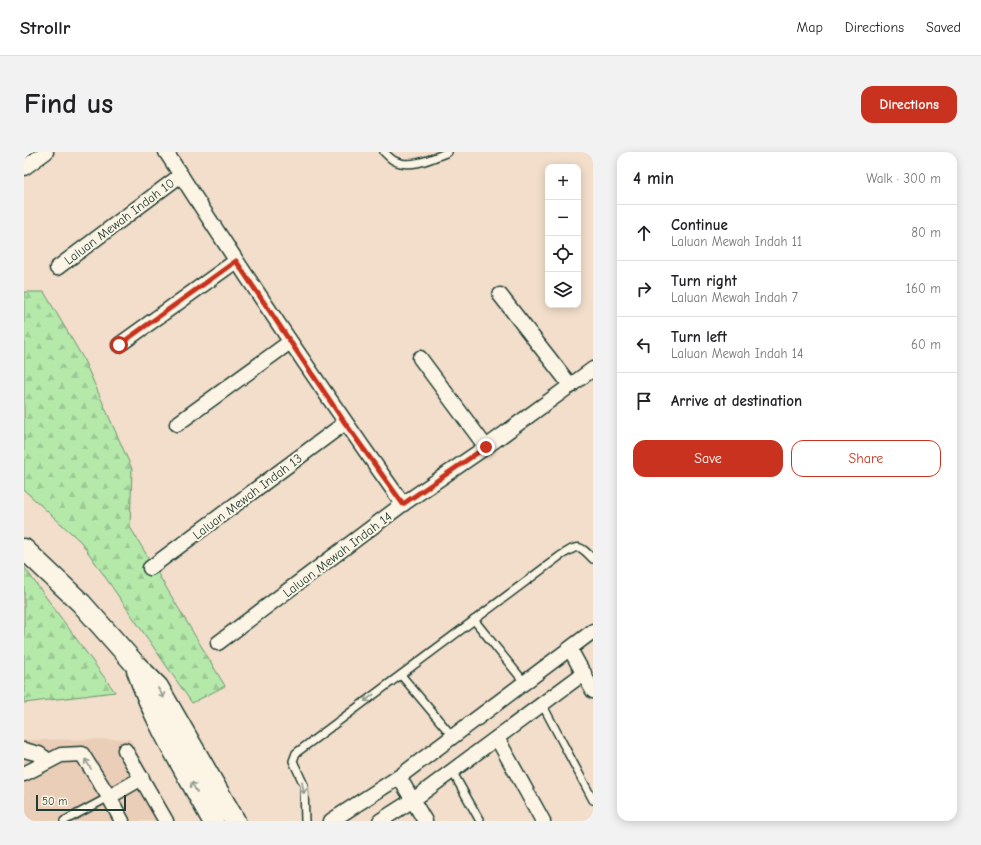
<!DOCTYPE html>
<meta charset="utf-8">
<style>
body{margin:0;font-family:"Comic Neue",sans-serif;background:#f2f2f2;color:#202124}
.controls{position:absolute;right:12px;top:12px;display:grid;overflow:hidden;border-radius:8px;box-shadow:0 2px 10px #0003}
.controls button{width:36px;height:36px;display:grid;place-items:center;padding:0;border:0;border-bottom:1px solid #e0e0e0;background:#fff;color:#202124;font:20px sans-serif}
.scale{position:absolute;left:12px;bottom:10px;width:90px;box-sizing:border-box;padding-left:4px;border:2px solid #1f3d34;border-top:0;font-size:11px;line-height:14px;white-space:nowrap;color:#1f3d34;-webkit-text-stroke:3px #fcf5e5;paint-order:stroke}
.stop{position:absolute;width:12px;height:12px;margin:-9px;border:3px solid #c8321e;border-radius:50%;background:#fff}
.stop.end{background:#c8321e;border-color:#fff;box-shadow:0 1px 4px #0008}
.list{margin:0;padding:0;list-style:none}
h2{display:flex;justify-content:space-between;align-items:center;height:52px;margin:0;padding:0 16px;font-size:17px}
h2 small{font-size:13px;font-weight:400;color:#757577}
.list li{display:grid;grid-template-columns:26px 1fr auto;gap:12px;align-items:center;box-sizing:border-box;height:56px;padding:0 16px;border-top:1px solid #e0e0e0}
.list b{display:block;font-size:15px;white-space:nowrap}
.list p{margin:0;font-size:13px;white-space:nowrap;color:#757577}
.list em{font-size:13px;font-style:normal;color:#757577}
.actions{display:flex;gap:8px;padding:12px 16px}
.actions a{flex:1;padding:9px 0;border:1px solid #c8321e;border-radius:12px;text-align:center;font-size:14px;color:#c8321e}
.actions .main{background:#c8321e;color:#fff}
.icon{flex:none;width:22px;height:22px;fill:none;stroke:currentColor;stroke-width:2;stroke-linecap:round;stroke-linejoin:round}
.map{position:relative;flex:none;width:569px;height:669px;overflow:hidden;border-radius:12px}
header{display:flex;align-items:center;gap:24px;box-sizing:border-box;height:56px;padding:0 20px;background:#fff;border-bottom:1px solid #e0e0e0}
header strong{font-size:19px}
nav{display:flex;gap:22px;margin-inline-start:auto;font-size:14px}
.intro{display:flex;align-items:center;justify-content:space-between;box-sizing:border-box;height:96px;padding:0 24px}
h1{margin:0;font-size:28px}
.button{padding:10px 18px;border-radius:12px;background:#c8321e;color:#fff;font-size:14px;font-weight:700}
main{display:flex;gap:24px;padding:0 24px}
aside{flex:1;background:#fff;border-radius:12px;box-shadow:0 2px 10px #0003}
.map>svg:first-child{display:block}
</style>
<header>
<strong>Strollr</strong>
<nav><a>Map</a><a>Directions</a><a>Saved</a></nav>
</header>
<div class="intro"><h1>Find us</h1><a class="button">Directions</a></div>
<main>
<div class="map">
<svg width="569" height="669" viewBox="0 0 569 669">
<defs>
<pattern id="forest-firs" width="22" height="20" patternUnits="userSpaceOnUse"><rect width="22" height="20" fill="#b5e9aa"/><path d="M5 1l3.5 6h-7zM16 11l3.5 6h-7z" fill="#9bc993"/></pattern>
</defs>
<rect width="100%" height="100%" fill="#f2deca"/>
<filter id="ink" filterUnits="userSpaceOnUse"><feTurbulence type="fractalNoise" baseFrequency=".025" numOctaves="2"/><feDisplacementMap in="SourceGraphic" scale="8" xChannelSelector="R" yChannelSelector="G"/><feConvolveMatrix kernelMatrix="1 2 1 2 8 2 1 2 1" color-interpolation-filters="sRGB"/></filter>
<g filter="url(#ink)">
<!-- built -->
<polygon fill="#eaceb7" points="106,587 151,669 0,669 0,588"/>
<!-- forest -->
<g fill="url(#forest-firs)" stroke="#6a936f">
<polygon points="0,140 20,140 59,206 108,317 106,375 201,534 168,551 57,390 0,338"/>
<polygon points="0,415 91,540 0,551"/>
</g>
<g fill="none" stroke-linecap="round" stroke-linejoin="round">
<!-- lane casing -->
<g stroke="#1f3d34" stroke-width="10">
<g id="lane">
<path d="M360,0c3,3 6,6 9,8 17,10 40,-2 55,-8"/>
<polyline points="450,468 501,531"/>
<polyline points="377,523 429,585"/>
<polyline points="518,552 569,648"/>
<polyline points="428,619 456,669"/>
<polyline points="40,669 85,645"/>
<path d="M281,669l-1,-36 -11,-24 3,-8 264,-197c18,-11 18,-13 33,3"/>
</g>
</g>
<!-- street casing -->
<g stroke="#1f3d34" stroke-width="17">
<g id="street">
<path d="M142,0c76,119 155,237 237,352"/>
<polyline points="0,16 22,0"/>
<polyline points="33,116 157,23"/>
<polyline points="476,143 547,234"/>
<polyline points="95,193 212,109"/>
<polyline points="396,206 462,295"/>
<polyline points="153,272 266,190"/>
<polyline points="126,416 321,271"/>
<polyline points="194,491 379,352 462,295 569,217"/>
<polyline points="546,497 569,539"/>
<polyline points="473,586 519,669"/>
<polyline points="0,598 15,602 25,609"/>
<polyline points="101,598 142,669"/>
<polyline points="0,622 37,603 58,602 85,645 98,669"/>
<polyline points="375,625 401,669"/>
<polyline points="85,645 118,626"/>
<polyline points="307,669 375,625 569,479"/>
<polyline points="356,669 389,648 560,521"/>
</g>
</g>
<!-- secondary casing -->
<g stroke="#1f3d34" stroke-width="23">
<g id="secondary">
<polyline points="0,397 57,451 111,512 134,535 211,669"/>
<path d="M113,518c18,53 49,102 76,151"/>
</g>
</g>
<!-- lane -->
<use href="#lane" stroke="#fcf5e5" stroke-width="7"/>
<!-- street -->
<use href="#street" stroke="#fcf5e5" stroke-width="14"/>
<!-- secondary -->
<use href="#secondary" stroke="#fcf5e5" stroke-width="20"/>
</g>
<!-- one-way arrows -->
<defs><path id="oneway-shaft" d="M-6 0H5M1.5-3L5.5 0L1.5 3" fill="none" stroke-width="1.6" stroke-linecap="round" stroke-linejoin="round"/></defs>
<g stroke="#8e998c">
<use href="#oneway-shaft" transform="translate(137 541) rotate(59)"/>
<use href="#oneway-shaft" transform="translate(345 546) rotate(143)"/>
<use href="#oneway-shaft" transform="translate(64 612) rotate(-122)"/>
<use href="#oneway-shaft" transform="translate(170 635) rotate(-119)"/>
<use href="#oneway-shaft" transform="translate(279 636) rotate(81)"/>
</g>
</g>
<g fill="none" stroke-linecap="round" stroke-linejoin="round" filter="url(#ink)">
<!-- route -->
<polyline stroke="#c8321e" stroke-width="5" points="95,193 212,109 321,271 379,352 462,295"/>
</g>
<g text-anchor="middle" stroke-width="4" stroke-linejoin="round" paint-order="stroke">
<!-- street labels -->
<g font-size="13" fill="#1f3d34" stroke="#fcf5e5">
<text transform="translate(95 69) rotate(-37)" y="5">Laluan Mewah Indah 10</text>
<text transform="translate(223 344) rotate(-37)" y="5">Laluan Mewah Indah 13</text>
<text transform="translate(313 402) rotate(-37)" y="5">Laluan Mewah Indah 14</text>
</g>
</g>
</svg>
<div class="controls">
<button>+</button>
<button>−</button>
<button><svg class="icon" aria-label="locate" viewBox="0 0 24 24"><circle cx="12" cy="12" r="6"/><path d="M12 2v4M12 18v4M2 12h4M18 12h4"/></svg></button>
<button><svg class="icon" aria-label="layers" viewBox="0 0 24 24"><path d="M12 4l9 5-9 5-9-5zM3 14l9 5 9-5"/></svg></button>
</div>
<div class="scale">50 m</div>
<div class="stop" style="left:95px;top:193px"></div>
<div class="stop end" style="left:462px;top:295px"></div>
</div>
<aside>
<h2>4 min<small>Walk · 300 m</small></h2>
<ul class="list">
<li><svg class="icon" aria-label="ahead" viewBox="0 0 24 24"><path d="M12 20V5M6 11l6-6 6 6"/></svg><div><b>Continue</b><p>Laluan Mewah Indah 11</p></div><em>80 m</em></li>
<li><svg class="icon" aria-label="right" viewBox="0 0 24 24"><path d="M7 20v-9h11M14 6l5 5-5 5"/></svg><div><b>Turn right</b><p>Laluan Mewah Indah 7</p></div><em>160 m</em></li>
<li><svg class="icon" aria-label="left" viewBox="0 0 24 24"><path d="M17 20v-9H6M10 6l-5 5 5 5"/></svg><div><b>Turn left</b><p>Laluan Mewah Indah 14</p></div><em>60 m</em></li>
<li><svg class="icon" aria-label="arrive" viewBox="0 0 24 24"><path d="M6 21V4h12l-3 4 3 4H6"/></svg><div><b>Arrive at destination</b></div></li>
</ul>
<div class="actions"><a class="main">Save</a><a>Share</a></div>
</aside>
</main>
